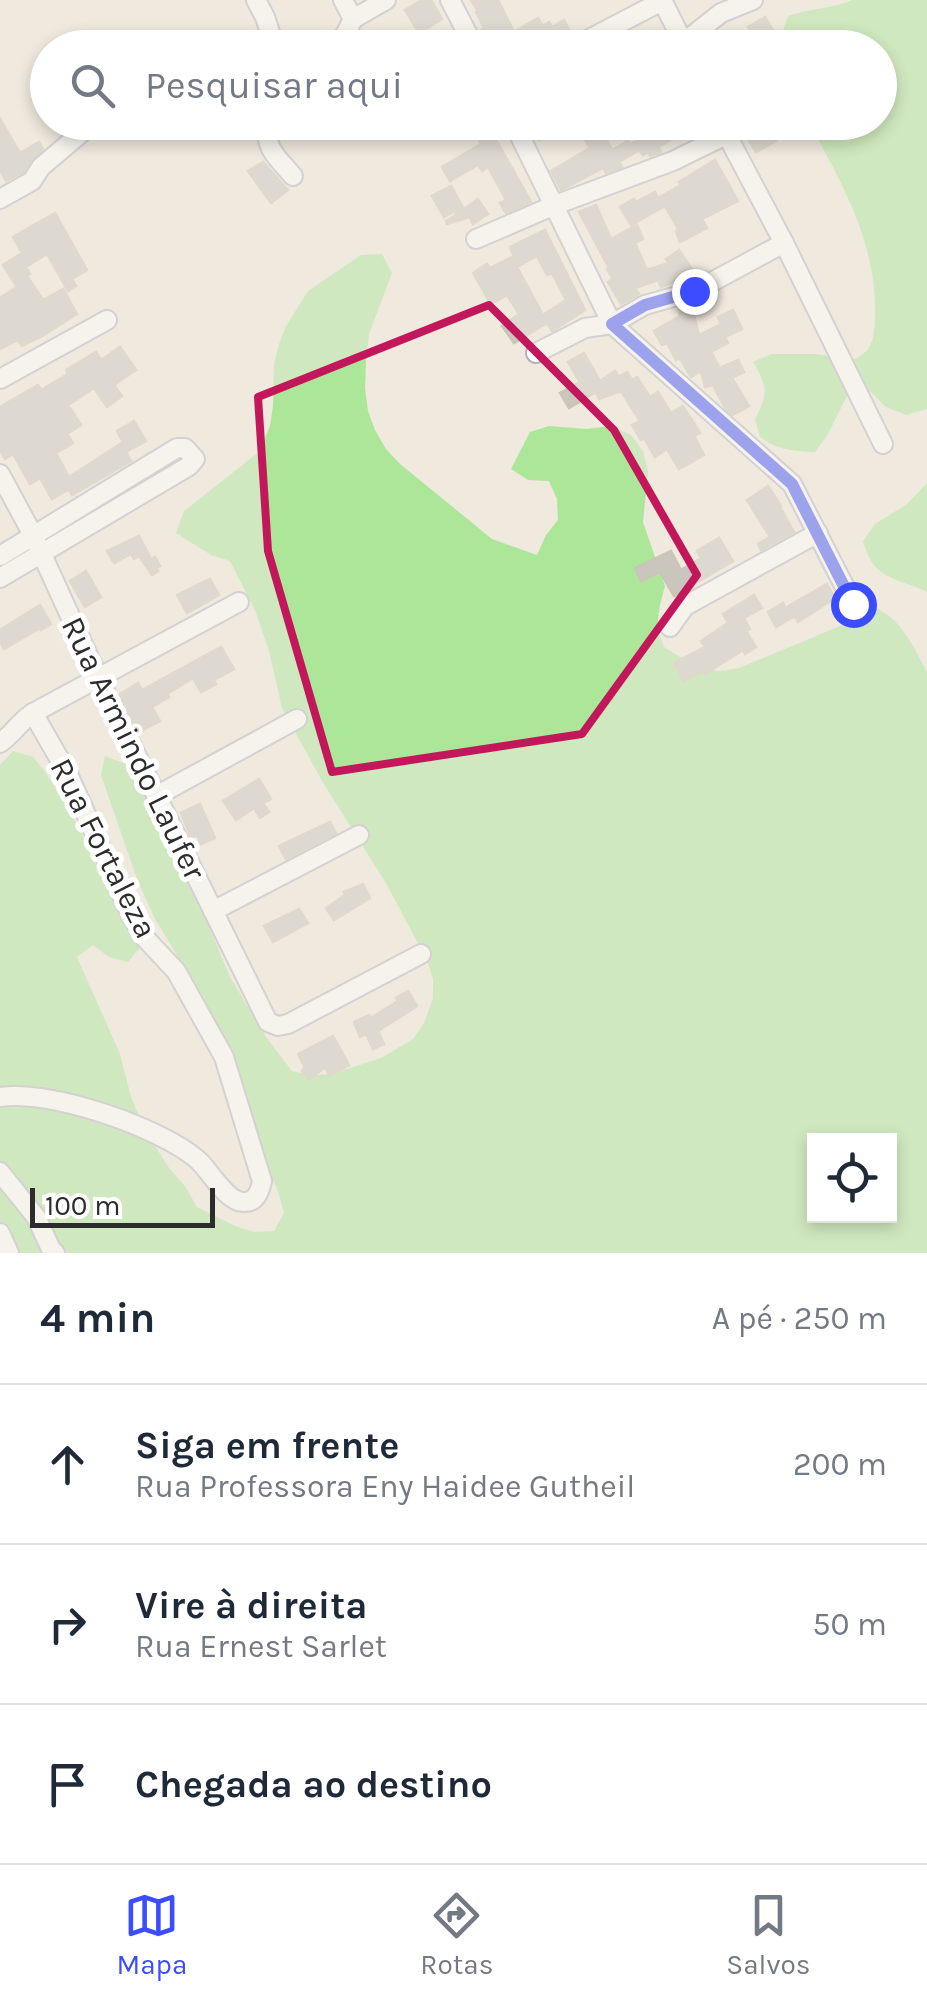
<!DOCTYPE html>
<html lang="pt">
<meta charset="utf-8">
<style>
body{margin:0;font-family:Karla,sans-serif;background:#f2f2f3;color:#1f2937}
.controls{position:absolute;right:30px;bottom:30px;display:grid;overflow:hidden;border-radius:0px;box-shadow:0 5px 15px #0003}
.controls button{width:90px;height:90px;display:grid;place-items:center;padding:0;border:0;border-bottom:2px solid #e0e1e3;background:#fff;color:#1f2937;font:50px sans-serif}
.scale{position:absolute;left:30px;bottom:25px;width:185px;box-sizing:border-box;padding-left:10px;border:5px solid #2c2c2c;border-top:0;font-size:28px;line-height:35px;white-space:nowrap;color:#2c2c2c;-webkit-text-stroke:8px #fff;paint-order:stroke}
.stop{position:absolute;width:30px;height:30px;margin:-22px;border:8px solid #3b4dff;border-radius:50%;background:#fff}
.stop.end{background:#3b4dff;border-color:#fff;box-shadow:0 2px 10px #0008}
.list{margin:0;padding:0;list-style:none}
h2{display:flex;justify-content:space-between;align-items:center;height:130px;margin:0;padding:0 40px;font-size:42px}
h2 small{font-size:32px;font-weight:400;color:#747a83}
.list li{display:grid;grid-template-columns:65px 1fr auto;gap:30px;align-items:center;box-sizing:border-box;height:160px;padding:0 40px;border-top:2px solid #e0e1e3}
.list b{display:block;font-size:38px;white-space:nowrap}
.list p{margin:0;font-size:32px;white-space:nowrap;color:#747a83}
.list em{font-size:32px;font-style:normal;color:#747a83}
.icon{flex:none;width:55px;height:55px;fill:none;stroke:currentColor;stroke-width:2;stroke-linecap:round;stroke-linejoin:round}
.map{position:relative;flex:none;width:927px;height:1253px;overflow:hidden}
.search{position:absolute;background:#fff;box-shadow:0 5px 15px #0003;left:30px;right:30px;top:30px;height:110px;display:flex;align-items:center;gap:25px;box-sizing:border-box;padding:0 35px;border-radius:55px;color:#747a83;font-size:38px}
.sheet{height:610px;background:#fff}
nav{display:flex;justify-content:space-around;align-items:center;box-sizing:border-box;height:140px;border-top:2px solid #e0e1e3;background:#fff;font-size:28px;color:#747a83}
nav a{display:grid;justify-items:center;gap:5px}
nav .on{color:#3b4dff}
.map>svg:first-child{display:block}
</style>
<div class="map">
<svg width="927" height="1253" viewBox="0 0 927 1253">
<rect width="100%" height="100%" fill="#efe9de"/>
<!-- green -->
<g fill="#ace799" fill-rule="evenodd">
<path d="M852,0h75v409l-21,6 -20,-8 -15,-15 -20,-4 -24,48 -12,16c-22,-1 -37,-2 -55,-15l-5,-18c13,-24 13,-33 -2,-57l18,-8h43l42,5c4,-3 9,-6 12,-10 7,-9 7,-27 7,-38 1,-69 -34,-130 -66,-188l71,-1v-74l-95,-1 -3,-13 6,-18c21,-8 44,-7 64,-16z"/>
<path d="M382,254l10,19 -23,61 -3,26 -1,28 3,23 7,19 11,19 14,15 92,75 45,16 9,-20 12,-15 -1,-21 -8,-18 -21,-1 -17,-11 19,-37 19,-6 38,3 24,-3 20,9 12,16 5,21 -5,50 22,64 -5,19 -3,22 7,20 34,21 22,3 19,-3 101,-42 33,-20c30,15 39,38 54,66v581h-927v-488l13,-14 20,6 13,16 34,56 17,38 33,54 12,24 -14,17 -19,-5 -16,-12 -16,12 43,97 11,43 14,33 24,38 16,18 12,21 38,19 19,6 20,-1 10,-18 -6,-22 -18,-36 -73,-183 -33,-55 -17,-38 -36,-104 4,-19 21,8 24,34 38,78 42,101 36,60 26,34 19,4 21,-1 49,-16 32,-19 11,-16 9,-25v-19l-6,-19 -40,-75 -65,-104 -40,-73 -13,-57 -14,-41 -25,-49 -19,-6 -35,-22 8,-22 75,-59 11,-26 3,-20 1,-42 5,-20 7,-18 22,-35 53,-36zM814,1140h76v76h-76z"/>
<path d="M927,483v109c-33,-16 -53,-11 -64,-51l12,-17 32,-20z"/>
</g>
<!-- building -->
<g fill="#cac6be" stroke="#cac5b7" stroke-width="2.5" fill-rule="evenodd">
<polygon points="422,0 431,0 442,19 419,33 405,10"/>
<polygon points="471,0 498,0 514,32 538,18 543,26 549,22 552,27 564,20 570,31 539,48 488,48 480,31 484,28 476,12 478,11"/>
<polygon points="765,17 776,35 773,37 779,48 760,48 748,27"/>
<polygon points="0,119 20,153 39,142 43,149 33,158 23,172 6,181 0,170"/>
<polygon points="469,122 490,122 497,135 494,136 531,202 506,213 500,203 506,200 488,167 482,171 478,165 450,181 442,167 481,144"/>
<polygon points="529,122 598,122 612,150 628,141 630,144 640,140 669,122 673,127 681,122 688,122 693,132 684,137 682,134 658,147 661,152 656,154 650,156 648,152 643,155 639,150 619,162 622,167 606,173 603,168 561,190 551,171 590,148 577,127 558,138 554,131 539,140"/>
<polygon points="743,122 765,122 776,141 756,152 748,139 752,137"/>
<polygon points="715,160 738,201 702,219 707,228 680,242 676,231 679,230 665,206 631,225 620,207 634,199 636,202 655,192 658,198 681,185 679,182"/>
<polygon points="263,162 288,190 271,203 248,171"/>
<polygon points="451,186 464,209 478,199 488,214 473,224 469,217 447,224 446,221 456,215 455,211 444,217 432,196"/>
<polygon points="596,205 611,239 637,225 643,239 635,243 647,270 669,263 666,259 679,250 695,274 684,281 681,282 680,279 661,287 658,280 635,288 639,294 621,304 608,282 613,279 607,269 609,268 579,212"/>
<polygon points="55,213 87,270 72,279 76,286 68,291 47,254 26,267 30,274 27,276 43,300 63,289 77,314 44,335 22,346 18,340 0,349 0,298 17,287 3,265 22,253 13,237"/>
<path d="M545,230l40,80 -33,21 -5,-8 -33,20 -12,-17 17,-12 -12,-19 -16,9 -18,-31 14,-9 3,4 24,-12 -4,-9zM537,256l10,19 5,-2 14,27 -23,15 -26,-48z"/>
<polygon points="692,307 699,335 721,324 718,317 733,310 742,329 725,337 728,343 711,352 720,368 738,360 744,372 732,378 749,406 733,415 725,408 713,385 705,387 701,371 691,377 680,358 676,360 667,343 662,345 654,331 680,316 679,310"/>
<polygon points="120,347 136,370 114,385 122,396 107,407 94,388 68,405 81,425 67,434 73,443 56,453 69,477 123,442 117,431 134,421 146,441 126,452 131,461 72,495 69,489 52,499 40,478 30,484 13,454 5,459 0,450 0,407 38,385 41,390 68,374 66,370 96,352 101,360"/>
<polygon points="584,353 600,381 615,371 619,377 627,372 632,380 637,377 650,397 658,392 671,413 683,406 700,433 694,436 704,455 679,469 667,449 655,457 644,438 641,440 632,425 640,421 621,391 599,399 596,392 569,408 560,393 580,382 568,362"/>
<polygon points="768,486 781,506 780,507 794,532 761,550 758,544 770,537 747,500"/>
<polygon points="139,536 151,559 155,557 160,566 156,568 158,571 152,575 139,556 134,559 131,554 114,563 107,551"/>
<polygon points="719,538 733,561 674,596 660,572 641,581 635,568 671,551 681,570 701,558 697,551"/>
<polygon points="86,571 101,597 85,607 70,581"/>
<polygon points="210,579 219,595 187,613 177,595"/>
<polygon points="827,584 835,598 798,622 795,616 776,627 768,612 783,603 785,608"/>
<polygon points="754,595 762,608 744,618 750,629 746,631 756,647 745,654 743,650 705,674 703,671 684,681 674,663 705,647 701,641 728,623 723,614"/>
<polygon points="40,605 51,624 41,630 40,628 4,649 0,641 0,630"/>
<polygon points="221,647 234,669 214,680 216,684 201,692 193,678 167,694 169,697 152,707 160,721 139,732 120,694 138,683 142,690"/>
<polygon points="259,779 271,799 263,803 269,812 260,818 254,808 236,820 223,801"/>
<polygon points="200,804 215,838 201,844 197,835 191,838 181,813"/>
<polygon points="330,822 336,833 286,859 279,846"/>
<polygon points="363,884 370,898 334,920 326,908 345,895 344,892"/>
<polygon points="299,909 308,923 273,942 264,926"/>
<polygon points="408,991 417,1006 378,1031 384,1044 373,1049 366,1034 360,1037 354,1022 369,1015 371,1018 398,1001 396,998"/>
<polygon points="333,1036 349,1065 330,1076 325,1067 309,1080 302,1071 305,1068 298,1054"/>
</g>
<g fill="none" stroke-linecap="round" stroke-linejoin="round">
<!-- minor casing -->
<g stroke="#b2b3c0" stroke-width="22">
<g id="minor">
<polyline points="256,0 265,17 275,48"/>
<polyline points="343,0 353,19"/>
<polyline points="450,0 475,48"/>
<polyline points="662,0 686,48"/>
<polyline points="353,19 386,0"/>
<polyline points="683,43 721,13 753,0"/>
<polyline points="335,48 346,33 353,19"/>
<polyline points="572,48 662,1"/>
<path d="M267,122c-2,28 9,34 26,54"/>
<polyline points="513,122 612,324 792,484 853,603"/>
<polyline points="720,122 784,243 883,444"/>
<polyline points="419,129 430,122"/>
<polyline points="0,199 32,181 41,167 87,128"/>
<polyline points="476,239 555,205 673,161 726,135"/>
<polyline points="536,353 585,328 612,324 645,305 695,291 784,243"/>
<polyline points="0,379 107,320"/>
<polyline points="0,474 34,537 98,677 268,1022 278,1026 288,1024 421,954"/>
<polyline points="0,556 177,448 185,448 195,459 189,466 0,578"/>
<polyline points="670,627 685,606 818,533"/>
<polyline points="33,713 239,602"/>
<path d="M0,743c13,-9 20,-22 33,-30l35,61 63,141 14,23 31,33 48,86 38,124c-2,10 -6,22 -19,21 -17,-1 -33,-31 -45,-42 -38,-33 -149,-71 -198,-63"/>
<polyline points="156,796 297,719"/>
<polyline points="213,911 359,835"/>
<polyline points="0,1172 36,1217 51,1249 55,1253"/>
<polyline points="0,1233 9,1253"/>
</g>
</g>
<!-- minor -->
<use href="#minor" stroke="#fff" stroke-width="18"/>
</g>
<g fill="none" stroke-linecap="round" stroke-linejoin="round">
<!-- route -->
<polyline stroke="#3b4dff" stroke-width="12" points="694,291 645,305 612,324 792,484 853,604"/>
</g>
<!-- marked area -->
<path d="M0 0H927V1253H0ZM489,305l125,125 83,145 -115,159 -250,38 -64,-221 -10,-154z" fill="#efe9de" fill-opacity=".55" fill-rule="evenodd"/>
<path fill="none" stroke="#c2185b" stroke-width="8" stroke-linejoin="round" d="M489,305l125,125 83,145 -115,159 -250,38 -64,-221 -10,-154z"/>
<g text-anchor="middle" stroke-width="10" stroke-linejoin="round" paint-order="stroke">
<!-- street labels -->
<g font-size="32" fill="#2c2c2c" stroke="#fff">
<text transform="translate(134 748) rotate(64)" y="11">Rua Armindo Laufer</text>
<text transform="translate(104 848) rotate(63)" y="11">Rua Fortaleza</text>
</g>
</g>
</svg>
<div class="controls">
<button><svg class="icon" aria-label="locate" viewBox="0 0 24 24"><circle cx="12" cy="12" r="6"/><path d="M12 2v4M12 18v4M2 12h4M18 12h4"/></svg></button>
</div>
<div class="scale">100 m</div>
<div class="stop" style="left:853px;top:604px"></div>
<div class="stop end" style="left:694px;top:291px"></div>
<div class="search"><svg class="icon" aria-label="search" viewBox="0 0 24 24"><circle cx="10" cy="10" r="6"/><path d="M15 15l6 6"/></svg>Pesquisar aqui</div>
</div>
<section class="sheet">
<h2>4 min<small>A pé · 250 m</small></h2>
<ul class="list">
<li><svg class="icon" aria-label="ahead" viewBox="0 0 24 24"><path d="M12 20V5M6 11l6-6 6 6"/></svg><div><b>Siga em frente</b><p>Rua Professora Eny Haidee Gutheil</p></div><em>200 m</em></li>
<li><svg class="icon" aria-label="right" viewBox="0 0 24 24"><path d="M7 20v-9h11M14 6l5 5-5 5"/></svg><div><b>Vire à direita</b><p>Rua Ernest Sarlet</p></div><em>50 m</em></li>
<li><svg class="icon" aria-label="arrive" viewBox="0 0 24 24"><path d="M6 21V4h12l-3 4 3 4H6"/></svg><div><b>Chegada ao destino</b></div></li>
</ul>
</section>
<nav>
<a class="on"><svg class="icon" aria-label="map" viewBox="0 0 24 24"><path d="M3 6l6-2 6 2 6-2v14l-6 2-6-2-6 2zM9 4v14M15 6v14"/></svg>Mapa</a>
<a><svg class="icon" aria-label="directions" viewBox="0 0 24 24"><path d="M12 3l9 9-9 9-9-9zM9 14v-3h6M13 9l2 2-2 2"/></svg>Rotas</a>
<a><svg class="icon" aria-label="saved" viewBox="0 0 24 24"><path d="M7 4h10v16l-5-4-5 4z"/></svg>Salvos</a>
</nav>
